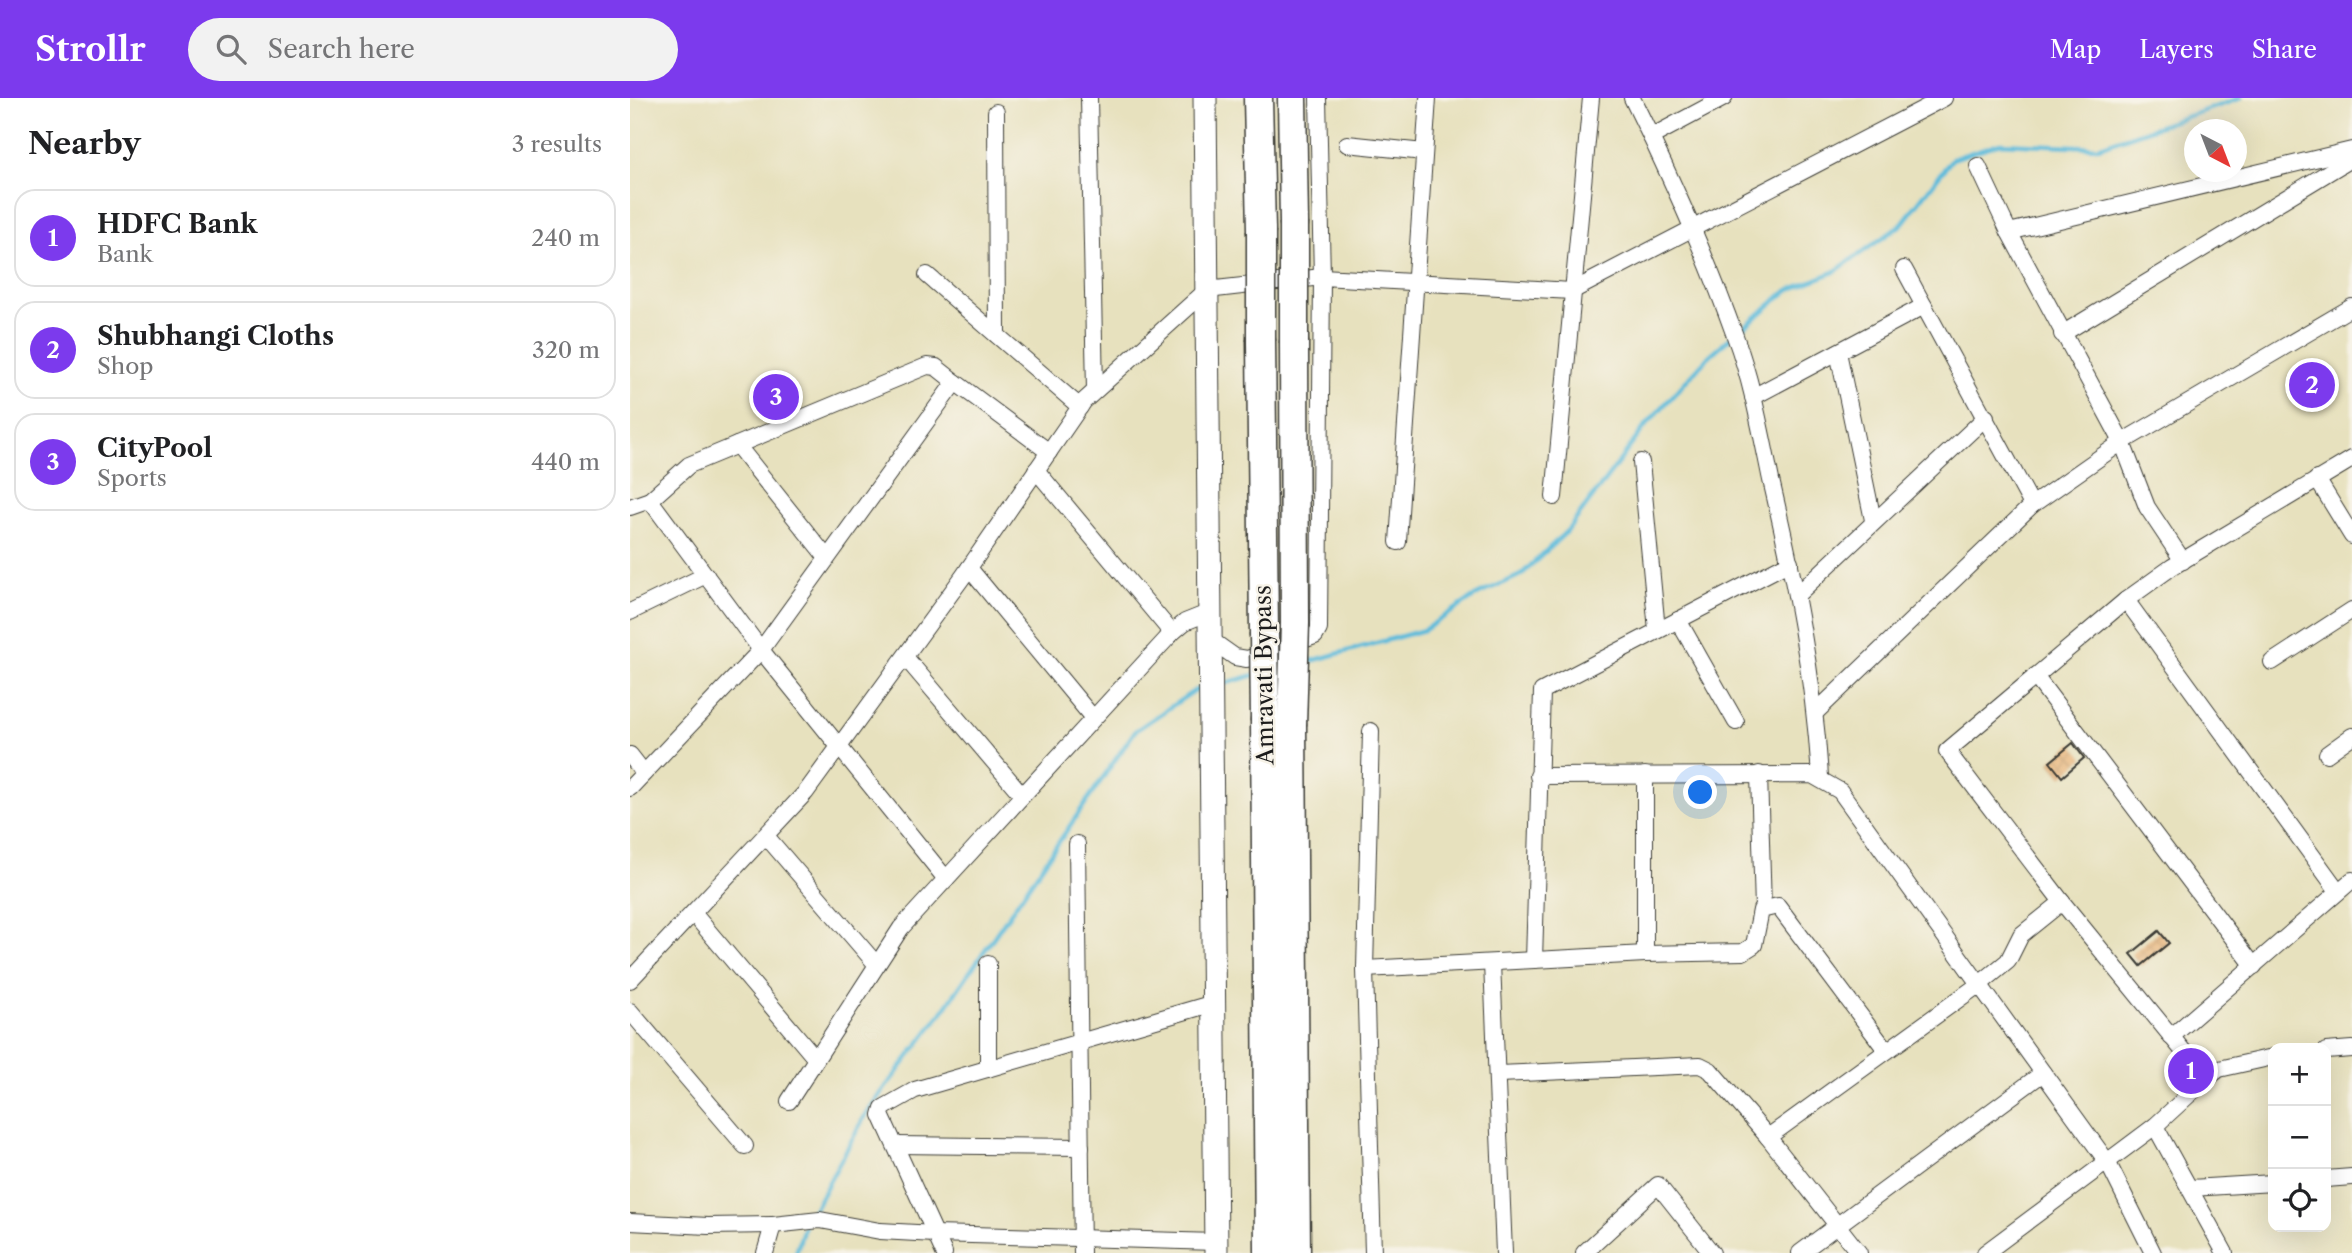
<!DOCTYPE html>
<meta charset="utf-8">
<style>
body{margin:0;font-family:"Libre Caslon Text",serif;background:#f2f2f2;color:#202124}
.controls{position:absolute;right:21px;bottom:21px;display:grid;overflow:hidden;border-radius:14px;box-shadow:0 7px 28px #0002}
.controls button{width:63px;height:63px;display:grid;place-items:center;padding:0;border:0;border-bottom:2px solid #e0e0e0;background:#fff;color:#202124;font:35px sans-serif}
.compass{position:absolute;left:1554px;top:21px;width:63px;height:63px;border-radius:50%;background:#fff;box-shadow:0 7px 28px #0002;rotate:138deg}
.you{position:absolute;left:1071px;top:695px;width:24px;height:24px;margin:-18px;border:5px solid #fff;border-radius:50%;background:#1a73e8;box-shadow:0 0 0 10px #1a73e833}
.badge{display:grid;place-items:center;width:46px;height:46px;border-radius:50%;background:#7c3aed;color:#fff;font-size:23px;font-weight:700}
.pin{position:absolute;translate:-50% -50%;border:4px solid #fff;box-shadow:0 2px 7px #0006}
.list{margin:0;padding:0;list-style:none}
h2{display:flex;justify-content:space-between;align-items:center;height:91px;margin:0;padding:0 28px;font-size:30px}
h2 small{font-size:23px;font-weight:400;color:#757577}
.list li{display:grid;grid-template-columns:46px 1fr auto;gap:21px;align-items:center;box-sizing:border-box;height:98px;margin:0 14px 14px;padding:0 14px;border:2px solid #e0e0e0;border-radius:21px}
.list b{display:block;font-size:26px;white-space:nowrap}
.list p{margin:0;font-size:23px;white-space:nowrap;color:#757577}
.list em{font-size:23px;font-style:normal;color:#757577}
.icon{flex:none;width:38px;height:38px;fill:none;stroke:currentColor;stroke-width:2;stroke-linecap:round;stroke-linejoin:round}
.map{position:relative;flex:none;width:1722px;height:1155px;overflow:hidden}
header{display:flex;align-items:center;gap:42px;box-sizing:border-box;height:98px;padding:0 35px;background:#7c3aed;color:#fff}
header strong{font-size:33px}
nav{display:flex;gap:38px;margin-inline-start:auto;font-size:24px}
.search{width:490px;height:63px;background:#f2f2f2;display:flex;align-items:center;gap:18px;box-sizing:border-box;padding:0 24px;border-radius:38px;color:#757577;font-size:26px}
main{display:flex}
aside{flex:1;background:#fff}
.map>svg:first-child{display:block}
</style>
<header>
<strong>Strollr</strong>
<div class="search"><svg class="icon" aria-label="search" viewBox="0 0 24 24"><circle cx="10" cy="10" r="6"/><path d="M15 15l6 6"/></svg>Search here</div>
<nav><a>Map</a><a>Layers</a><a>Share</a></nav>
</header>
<main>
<aside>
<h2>Nearby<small>3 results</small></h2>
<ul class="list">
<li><span class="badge">1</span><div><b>HDFC Bank</b><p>Bank</p></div><em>240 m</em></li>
<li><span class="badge">2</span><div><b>Shubhangi Cloths</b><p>Shop</p></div><em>320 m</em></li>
<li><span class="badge">3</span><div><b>CityPool</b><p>Sports</p></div><em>440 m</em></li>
</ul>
</aside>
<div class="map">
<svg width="1722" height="1155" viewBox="0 0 1722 1155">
<defs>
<pattern id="building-cross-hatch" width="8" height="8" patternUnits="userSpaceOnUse" patternTransform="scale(1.75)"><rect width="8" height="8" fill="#e8b172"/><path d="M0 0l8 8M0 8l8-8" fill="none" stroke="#c69862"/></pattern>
</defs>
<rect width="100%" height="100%" fill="#f7f3e8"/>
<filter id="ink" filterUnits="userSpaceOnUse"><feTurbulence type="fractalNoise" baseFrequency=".0143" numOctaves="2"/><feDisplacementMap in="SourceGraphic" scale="14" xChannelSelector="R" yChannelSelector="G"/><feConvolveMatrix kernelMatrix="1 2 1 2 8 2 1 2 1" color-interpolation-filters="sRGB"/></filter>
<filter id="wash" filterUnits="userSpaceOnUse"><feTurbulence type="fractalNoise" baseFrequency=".00686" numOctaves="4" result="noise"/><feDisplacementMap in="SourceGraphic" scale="28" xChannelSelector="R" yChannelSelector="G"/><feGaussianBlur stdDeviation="1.57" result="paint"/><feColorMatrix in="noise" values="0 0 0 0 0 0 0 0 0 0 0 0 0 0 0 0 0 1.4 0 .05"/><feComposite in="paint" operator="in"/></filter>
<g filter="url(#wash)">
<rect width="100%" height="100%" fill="#e7e1be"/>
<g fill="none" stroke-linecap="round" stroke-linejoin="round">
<!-- stream -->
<g stroke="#5cbbdb" stroke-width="4.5">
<polyline points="1108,234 1157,193 1204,174 1271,127 1322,61 1370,45 1468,49 1611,0"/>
<polyline points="674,565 794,532 847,497 891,477 938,432 1017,326 1079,258 1101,239"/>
<polyline points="589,587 625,577"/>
<polyline points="180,1119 237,1014 311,916 505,633 564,593 574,590"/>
<polyline points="166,1155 174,1129"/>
</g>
</g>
<g id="blocks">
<!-- building -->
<g fill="url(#building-cross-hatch)">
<polygon points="1443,645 1454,660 1432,679 1420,664"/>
<polygon points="1529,833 1539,845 1511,868 1501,856"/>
</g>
</g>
</g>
<g filter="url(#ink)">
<use href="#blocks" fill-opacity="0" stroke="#3a3a34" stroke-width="2"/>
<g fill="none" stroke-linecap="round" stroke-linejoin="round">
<!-- street casing -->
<g stroke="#3a3a34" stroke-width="18">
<g id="street">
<polyline points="459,0 465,292"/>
<path d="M1002,0c38,77 74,157 103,238 17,46 26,96 36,144 23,98 43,196 49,297"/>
<polyline points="366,14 367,237"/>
<polyline points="1021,39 1094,0"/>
<polyline points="717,46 794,54"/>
<polyline points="1348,68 1379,134"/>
<polyline points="1274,171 1294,208"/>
<polyline points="297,177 450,309"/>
<polyline points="1432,236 1722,60"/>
<polyline points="1208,254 1243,422"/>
<polyline points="1123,299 1294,208 1402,407"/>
<polyline points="107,347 197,460"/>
<polyline points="1011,364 1027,532"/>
<polyline points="406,372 542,535"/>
<polyline points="1687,381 1722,438"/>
<polyline points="924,399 961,0"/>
<polyline points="20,402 131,552 316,781"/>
<polyline points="0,409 20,402 59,367 297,268 306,269 325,284"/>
<polyline points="768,444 798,0"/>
<polyline points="1553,463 1517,409 1492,344 1379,134 1722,52"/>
<polyline points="339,470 463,620"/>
<polyline points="1168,496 1356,319"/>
<polyline points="1496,502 1708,793"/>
<polyline points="0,514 76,477"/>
<polyline points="1048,522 1106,624"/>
<polyline points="581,542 605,559 617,561 685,538 689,531 692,179 688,0"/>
<polyline points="275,559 392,697"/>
<polyline points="1642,564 1722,512"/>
<polyline points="1405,578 1624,868"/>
<polyline points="1186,614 1402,407 1492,344 1722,209"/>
<polyline points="741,633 735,871 743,1155"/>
<polyline points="1697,656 1722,638"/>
<polyline points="0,657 14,675"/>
<polyline points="1129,676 1133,811"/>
<polyline points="908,678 1182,677 1210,693 1478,1065 1523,1155"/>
<polyline points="0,690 131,552 325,284 419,354"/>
<polyline points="136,738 246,866"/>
<polyline points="447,746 452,1155"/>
<polyline points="63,815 186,961"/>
<polyline points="1015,856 1015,677"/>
<polyline points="904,862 912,593 1160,464"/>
<polyline points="862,865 874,1155"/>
<polyline points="358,866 358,971"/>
<polyline points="735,871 1015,856 1113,854 1124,847 1131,812 1148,808 1256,952"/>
<polyline points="0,882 176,694 332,480 454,303 577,192 692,179 942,193 1314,0"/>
<polyline points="0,913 115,1048"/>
<polyline points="1541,939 1722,782"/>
<polyline points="1696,953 1722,951"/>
<polyline points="1643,959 1589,971 1576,981 1432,804 1317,653 1496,502 1542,469 1722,361"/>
<polyline points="868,976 1070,967 1080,972 1138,1039"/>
<polyline points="159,1003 271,830 542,535 555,524 580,514"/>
<polyline points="1525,1028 1595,1155"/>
<polyline points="266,1047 451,1049"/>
<polyline points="1696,1081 1722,1079"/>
<polyline points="1561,1090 1643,1085"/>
<polyline points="0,1124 78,1128 143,1127"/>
<polyline points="135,1155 143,1127 190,1122 250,1133 305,1136 586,1144"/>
<polyline points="314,1155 251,1017 253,1010 285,992 584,905"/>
<polyline points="954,1155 1028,1087 1082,1155"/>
<polyline points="1170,1155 1413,975"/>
<polyline points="1229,1155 1138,1039 1351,885 1378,863 1391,837 1432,804"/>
<polyline points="1355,1155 1525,1028 1576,981"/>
</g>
</g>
<!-- secondary casing -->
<g stroke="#3a3a34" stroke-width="25">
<polyline id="secondary" points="575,0 586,1155"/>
</g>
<!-- highway casing -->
<g stroke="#3a3a34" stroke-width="31">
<g id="highway">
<polyline points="628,0 631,133"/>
<polyline points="662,0 664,125"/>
<polyline points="631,243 634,535"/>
<polyline points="664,245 665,525"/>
<polyline points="635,623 639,1155"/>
<polyline points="662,627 666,1155"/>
</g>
</g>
<!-- street -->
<use href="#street" stroke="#fff" stroke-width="16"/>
<!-- secondary -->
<use href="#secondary" stroke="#fff" stroke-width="23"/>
<!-- highway -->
<use href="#highway" stroke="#fff" stroke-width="28"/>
<!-- highway-bridge casing -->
<g stroke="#3a3a34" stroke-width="31" stroke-linecap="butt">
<g id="highway-bridge">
<polyline points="664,125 664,245"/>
<polyline points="631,243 631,133"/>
<polyline points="634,535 635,623"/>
<polyline points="662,627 665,525"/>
</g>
</g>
<!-- highway-bridge -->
<use href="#highway-bridge" stroke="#fff" stroke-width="28"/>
</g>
</g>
<g text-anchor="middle" stroke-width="5" stroke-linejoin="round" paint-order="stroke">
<!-- street labels -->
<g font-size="23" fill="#1c1c1c" stroke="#f7f3e8">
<text transform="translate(634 577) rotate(-91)" y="8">Amravati Bypass</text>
</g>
</g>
</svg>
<div class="controls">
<button>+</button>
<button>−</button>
<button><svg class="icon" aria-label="locate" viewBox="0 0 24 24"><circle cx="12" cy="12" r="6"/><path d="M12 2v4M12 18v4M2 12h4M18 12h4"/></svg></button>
</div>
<svg class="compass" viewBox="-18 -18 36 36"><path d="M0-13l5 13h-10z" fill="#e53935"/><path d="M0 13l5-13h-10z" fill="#757577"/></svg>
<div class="you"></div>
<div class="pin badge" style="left:1561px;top:973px">1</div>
<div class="pin badge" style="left:1682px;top:287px">2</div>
<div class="pin badge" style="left:146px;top:299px">3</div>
</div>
</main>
